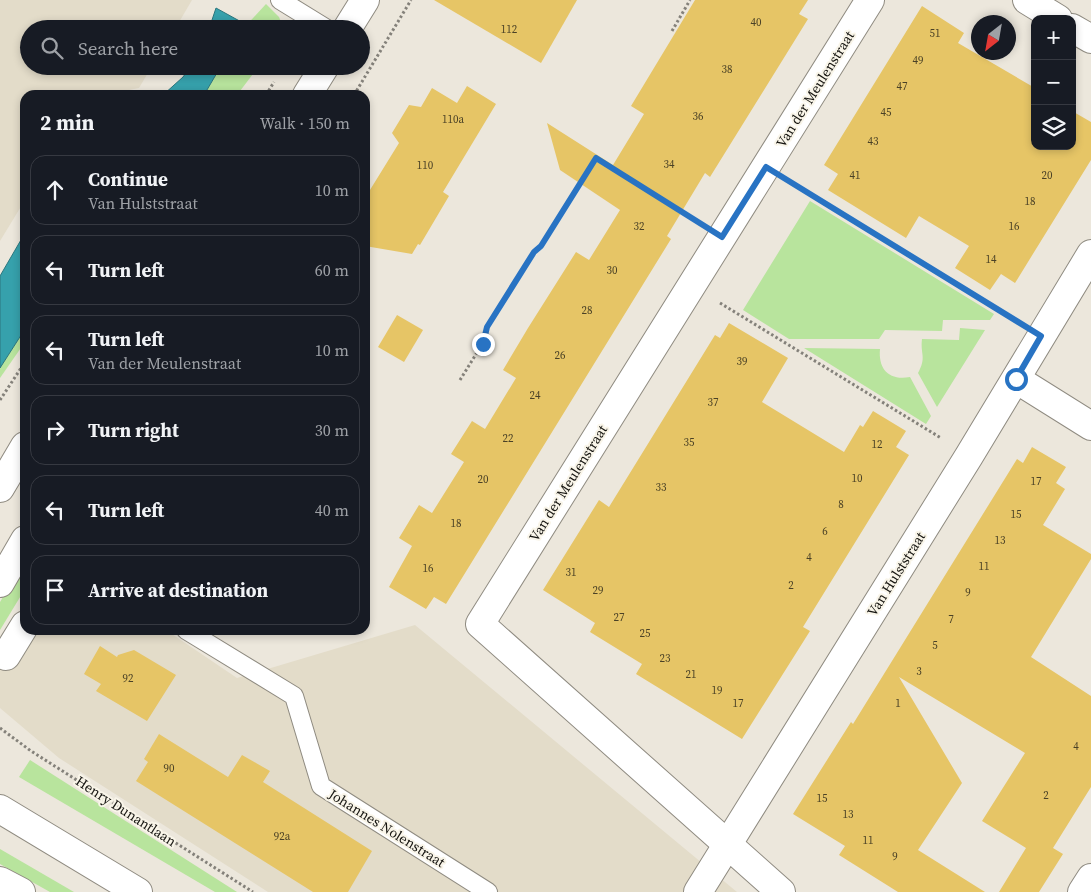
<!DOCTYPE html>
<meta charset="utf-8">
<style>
body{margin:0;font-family:"Source Serif 4",serif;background:#20242c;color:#f1f3f6}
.controls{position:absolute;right:15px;top:15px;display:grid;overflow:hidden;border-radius:10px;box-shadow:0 2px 8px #0003}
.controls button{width:45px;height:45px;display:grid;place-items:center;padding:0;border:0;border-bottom:1px solid #363941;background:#171b24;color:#f1f3f6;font:25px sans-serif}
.compass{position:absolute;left:971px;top:15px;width:45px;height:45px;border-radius:50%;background:#171b24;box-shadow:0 2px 8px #0003;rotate:211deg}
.stop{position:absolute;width:15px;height:15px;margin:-11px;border:4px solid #2873c3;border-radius:50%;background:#fff}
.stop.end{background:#2873c3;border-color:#fff;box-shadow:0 1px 5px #0008}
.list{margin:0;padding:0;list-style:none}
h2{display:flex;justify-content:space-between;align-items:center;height:65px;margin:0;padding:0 20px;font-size:21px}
h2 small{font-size:16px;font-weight:400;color:#9ea1a6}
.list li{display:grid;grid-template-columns:32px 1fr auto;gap:15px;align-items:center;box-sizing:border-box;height:70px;margin:0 10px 10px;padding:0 10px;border:1px solid #363941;border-radius:15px}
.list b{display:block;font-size:19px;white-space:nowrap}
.list p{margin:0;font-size:16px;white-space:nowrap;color:#9ea1a6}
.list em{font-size:16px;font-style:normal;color:#9ea1a6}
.icon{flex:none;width:28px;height:28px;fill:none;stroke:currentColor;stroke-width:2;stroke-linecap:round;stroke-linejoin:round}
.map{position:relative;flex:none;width:1091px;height:892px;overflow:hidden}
.search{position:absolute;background:#171b24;box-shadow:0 2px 8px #0003;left:20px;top:20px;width:350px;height:55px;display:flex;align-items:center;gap:12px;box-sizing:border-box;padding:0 18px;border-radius:28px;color:#9ea1a6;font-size:19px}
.panel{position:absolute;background:#171b24;box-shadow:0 2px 8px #0003;left:20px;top:90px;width:350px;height:545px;border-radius:15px}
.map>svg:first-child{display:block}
</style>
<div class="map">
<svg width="1091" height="892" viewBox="0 0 1091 892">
<rect width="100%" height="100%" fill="#ece7dc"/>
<!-- built -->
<g fill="#e3dcc9">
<polygon points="0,0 192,0 175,29 29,29 29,66 152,66 139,88 104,95 25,95 25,200 0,241"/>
<polygon points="415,625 737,892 268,892 59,758 0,708 0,659 25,630 166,630 237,678"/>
</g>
<!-- green -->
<g fill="#b8e49d">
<polygon points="266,4 279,17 284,29 243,29"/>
<polygon points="221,66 259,66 237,95 204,95"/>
<polygon points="810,201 994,314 990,320 943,320 942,331 885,330 879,339 789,339 743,310"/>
<path d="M960,328l25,2 -48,77 -19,-34c9,-16 2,-19 4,-34l37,1z"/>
<polygon points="25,329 25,342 0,378 0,368"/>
<path d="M804,348l76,1c-2,20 9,32 30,28l21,39 -5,8z"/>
<polygon points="25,560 25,589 0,630 0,602"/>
<polygon points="30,760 237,892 215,892 19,777"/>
<polygon points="0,849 74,892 50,892 0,864"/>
</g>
<!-- water -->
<g fill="#36a1ac" stroke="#2c777e">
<polygon points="216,8 245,24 243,29 209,29"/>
<polygon points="191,66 221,66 204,95 163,95 183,77"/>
<polygon points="25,233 25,329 0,368 0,276"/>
</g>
<!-- building -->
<g fill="#e6c566">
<polygon points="434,0 577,0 541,63"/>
<polygon points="695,0 808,0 799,14 808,19 710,177 705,173 667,236 671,239 446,604 434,597 426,609 389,587 412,546 399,538 419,505 432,513 464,462 451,454 472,421 485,429 516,378 503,370 528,328 576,252 589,260 620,210 560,170 547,123 613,165 644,114 631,106"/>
<polygon points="922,6 964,33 958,43 1035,88 1035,146 1072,146 1072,111 1091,122 1091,160 1015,283 1001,274 990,290 955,268 969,246 919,216 906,238 828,190 838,174 824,165"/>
<polygon points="467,86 496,104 443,192 449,196 420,245 418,244 412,254 365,246 365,198 399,143 392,133 409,105 421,107 432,88 457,103"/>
<polygon points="397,315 423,330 404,362 378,347"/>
<polygon points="729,323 788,358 762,402 844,452 860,425 863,427 873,411 906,431 896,447 909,455 803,627 810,631 742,739 636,674 642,664 590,632 595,623 543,590 599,500 609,507 715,335 720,338"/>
<polygon points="1032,447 1066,467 1056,483 1065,489 1043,525 1091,554 1091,559 1031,657 1091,696 1091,787 1053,848 1063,854 1039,892 999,892 1026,848 982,821 1025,753 899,677 962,783 918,850 985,892 898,892 839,855 845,846 793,814 851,722 853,724 1017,459 1023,463"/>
<polygon points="100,646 117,657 118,655 134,650 176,675 147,721 96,691 101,684 84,674"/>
<polygon points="159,734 228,777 242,755 270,771 263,782 372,851 348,892 313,892 136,781 148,762 144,759"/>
</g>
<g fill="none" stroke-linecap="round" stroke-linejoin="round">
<!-- lane casing -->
<g stroke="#8f8b81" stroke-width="20">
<g id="lane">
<polyline points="280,0 327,29"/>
<polyline points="186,630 294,696 321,786 488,892"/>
</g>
</g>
<!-- street casing -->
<g stroke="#8f8b81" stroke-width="30">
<g id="street">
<polyline points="1027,0 1058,19"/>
<polyline points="1072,28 1091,39"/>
<polyline points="1016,379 1091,426"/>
<polyline points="6,656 25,625"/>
<polyline points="698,892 969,456 1091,254"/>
<polyline points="781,892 480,624 870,0"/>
<polyline points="1082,892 1091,878"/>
</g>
</g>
<!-- secondary casing -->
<g stroke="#8f8b81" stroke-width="30">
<g id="secondary">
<polyline points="347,29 365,0"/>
<polyline points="307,95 325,66"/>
<polyline points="0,488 25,446"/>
<polyline points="0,583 25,540"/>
<polyline points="0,809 138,892"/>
<polyline points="0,881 21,892"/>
</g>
</g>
<!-- path -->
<g stroke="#84817a" stroke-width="3" stroke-dasharray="2.5 2.5" stroke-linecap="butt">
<polyline points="672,31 690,0"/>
<polyline points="266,95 274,82"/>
<polyline points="354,95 411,0"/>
<polyline points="795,185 1013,319"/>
<polyline points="720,303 941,438"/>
<polyline points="460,380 483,343 487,327 534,251 541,246 596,159 694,220"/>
<polyline points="0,400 25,362"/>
<polyline points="0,728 31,751 253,892"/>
</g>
<!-- lane -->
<use href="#lane" stroke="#fff" stroke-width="18"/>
<!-- street -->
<use href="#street" stroke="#fff" stroke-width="28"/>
<!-- secondary -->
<use href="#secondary" stroke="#fff" stroke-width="28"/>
</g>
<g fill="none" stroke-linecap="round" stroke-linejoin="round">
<!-- route -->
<polyline stroke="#2873c3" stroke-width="6" points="483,344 487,327 534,252 541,246 596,158 722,237 766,167 1041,336 1016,379"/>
</g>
<g text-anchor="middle" stroke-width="4" stroke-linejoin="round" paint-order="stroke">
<!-- number labels -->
<g font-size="11" fill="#4a4126">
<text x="756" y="26">40</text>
<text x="509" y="33">112</text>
<text x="935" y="37">51</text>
<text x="918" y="64">49</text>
<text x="727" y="73">38</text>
<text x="902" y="90">47</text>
<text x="886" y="116">45</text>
<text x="698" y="120">36</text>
<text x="453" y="123">110a</text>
<text x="873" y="145">43</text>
<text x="669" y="168">34</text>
<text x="425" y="169">110</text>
<text x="855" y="179">41</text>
<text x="1047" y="179">20</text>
<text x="1030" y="205">18</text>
<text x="639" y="230">32</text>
<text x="1014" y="230">16</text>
<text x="991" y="263">14</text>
<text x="612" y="274">30</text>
<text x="587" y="314">28</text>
<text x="560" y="359">26</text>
<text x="742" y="365">39</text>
<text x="535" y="399">24</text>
<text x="713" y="406">37</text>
<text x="508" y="442">22</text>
<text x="689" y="446">35</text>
<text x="877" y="448">12</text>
<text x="857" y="482">10</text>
<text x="483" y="483">20</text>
<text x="1036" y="485">17</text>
<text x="661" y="491">33</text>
<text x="841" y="508">8</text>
<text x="1016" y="518">15</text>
<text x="456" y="527">18</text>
<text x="825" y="535">6</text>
<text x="1000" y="544">13</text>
<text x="809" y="561">4</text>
<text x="984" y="570">11</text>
<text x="428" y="572">16</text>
<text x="571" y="576">31</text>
<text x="791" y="589">2</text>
<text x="598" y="594">29</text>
<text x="968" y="596">9</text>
<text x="619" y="621">27</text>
<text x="951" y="623">7</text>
<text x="645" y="637">25</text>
<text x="935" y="649">5</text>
<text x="665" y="662">23</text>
<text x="919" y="675">3</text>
<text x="691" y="678">21</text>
<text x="128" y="682">92</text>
<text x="717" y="694">19</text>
<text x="738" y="707">17</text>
<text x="898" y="707">1</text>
<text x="1076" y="750">4</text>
<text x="169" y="772">90</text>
<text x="1046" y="799">2</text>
<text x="822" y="802">15</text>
<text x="848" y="818">13</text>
<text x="282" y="840">92a</text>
<text x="868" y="844">11</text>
<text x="895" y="860">9</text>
</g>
<!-- street labels -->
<g font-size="14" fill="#161511" stroke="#f9f5e9">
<text transform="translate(815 89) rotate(-58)" y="5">Van der Meulenstraat</text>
<text transform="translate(568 483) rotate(-58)" y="5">Van der Meulenstraat</text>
<text transform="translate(896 574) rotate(-58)" y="5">Van Hulststraat</text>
<text transform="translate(126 811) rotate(33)" y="5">Henry Dunantlaan</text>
<text transform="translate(387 828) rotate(32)" y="5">Johannes Nolenstraat</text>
</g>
</g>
</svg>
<div class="controls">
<button>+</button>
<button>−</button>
<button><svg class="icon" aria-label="layers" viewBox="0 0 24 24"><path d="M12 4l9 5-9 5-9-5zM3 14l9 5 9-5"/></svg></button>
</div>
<svg class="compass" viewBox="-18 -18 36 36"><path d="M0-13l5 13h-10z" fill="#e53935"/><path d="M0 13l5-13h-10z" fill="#9ea1a6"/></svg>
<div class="stop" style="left:1016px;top:379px"></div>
<div class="stop end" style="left:483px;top:344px"></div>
<div class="search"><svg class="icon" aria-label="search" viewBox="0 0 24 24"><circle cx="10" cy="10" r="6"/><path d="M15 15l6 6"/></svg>Search here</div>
<section class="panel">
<h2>2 min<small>Walk · 150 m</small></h2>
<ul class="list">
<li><svg class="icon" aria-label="ahead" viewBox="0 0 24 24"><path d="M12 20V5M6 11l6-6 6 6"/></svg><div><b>Continue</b><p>Van Hulststraat</p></div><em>10 m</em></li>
<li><svg class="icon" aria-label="left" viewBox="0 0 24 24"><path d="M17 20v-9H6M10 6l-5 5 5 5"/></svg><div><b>Turn left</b></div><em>60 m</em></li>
<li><svg class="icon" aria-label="left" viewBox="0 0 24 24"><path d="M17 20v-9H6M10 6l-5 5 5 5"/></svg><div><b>Turn left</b><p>Van der Meulenstraat</p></div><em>10 m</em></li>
<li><svg class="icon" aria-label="right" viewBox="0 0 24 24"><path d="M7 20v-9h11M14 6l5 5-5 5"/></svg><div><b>Turn right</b></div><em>30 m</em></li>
<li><svg class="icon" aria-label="left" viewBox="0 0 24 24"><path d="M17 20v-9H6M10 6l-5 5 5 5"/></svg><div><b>Turn left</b></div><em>40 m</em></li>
<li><svg class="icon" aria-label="arrive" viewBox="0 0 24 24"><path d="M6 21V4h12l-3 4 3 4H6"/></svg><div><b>Arrive at destination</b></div></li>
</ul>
</section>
</div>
